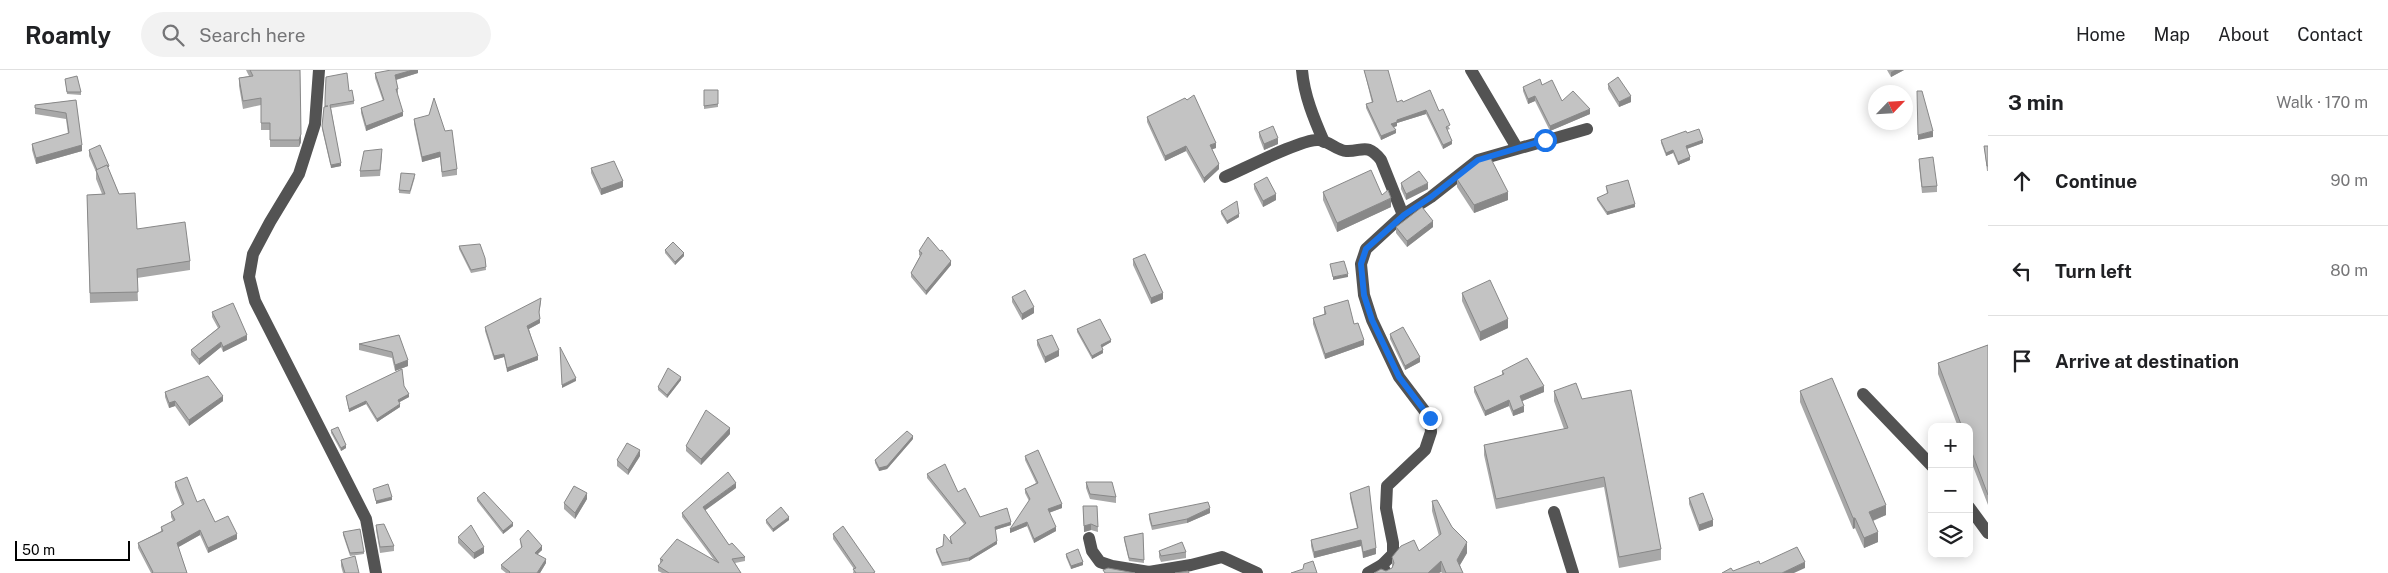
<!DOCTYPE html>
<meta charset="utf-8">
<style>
body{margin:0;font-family:"Public Sans",sans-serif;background:#f2f2f2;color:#202124}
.controls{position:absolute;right:15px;bottom:15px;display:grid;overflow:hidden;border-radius:10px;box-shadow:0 2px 12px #0003}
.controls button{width:45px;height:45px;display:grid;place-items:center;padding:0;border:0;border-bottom:1px solid #e0e0e0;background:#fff;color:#202124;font:25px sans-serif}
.compass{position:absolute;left:1868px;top:15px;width:45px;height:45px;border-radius:50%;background:#fff;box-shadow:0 2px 12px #0003;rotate:65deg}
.scale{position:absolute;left:15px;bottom:12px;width:115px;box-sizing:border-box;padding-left:5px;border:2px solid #000;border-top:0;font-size:14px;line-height:18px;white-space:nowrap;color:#000;-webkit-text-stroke:4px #fff;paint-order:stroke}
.stop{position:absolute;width:15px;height:15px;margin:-11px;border:4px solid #1a73e8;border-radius:50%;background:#fff}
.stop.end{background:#1a73e8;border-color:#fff;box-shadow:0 1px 5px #0008}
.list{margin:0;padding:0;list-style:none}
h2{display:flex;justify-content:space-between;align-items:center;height:65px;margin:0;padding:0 20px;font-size:21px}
h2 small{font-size:16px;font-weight:400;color:#757577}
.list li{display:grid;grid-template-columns:32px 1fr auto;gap:15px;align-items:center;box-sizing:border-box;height:90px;padding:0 20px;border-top:1px solid #e0e0e0}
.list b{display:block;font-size:19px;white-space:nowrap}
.list em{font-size:16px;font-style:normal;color:#757577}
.icon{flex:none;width:28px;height:28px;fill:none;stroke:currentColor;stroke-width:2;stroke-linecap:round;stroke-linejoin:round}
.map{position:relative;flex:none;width:1988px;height:503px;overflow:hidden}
header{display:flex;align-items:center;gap:30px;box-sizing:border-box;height:70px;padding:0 25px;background:#fff;border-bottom:1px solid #e0e0e0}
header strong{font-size:24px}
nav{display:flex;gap:28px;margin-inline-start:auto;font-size:18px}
.search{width:350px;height:45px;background:#f2f2f2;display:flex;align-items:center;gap:12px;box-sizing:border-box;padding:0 18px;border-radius:28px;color:#757577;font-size:19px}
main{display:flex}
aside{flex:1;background:#fff}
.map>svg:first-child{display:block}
</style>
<header>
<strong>Roamly</strong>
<div class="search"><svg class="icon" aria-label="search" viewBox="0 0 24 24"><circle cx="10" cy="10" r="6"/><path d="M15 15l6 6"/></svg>Search here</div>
<nav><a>Home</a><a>Map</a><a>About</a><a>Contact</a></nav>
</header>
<main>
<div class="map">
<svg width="1988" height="503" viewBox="0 0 1988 503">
<rect width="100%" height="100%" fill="#fff"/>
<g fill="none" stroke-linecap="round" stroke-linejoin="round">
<!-- minor -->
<g stroke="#535353" stroke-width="12">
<polyline points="319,0 315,54 299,104 270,152 253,184 249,207 255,231 366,449 376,503"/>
<path d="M1302,0c2,25 12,49 22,72"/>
<polyline points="1471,0 1517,78"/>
<path d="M1225,107c19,-8 76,-38 93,-37 10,0 19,11 28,11 16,1 21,-9 35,9l22,55"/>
<polyline points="1863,324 1932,396"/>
<polyline points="1969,437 1988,463"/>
<polyline points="1554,442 1573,503"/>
<polyline points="1089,468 1092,481 1100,492 1112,496 1149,502 1191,495 1222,487 1257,503"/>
<polyline points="1368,503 1382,495"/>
<polyline points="1386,503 1382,495 1393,484 1393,473 1386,438 1387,416 1425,380 1431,362 1430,348 1399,307 1372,250 1364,225 1361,194 1366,179 1403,145 1431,127 1478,90 1587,59"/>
</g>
</g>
<!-- wall -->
<g fill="#a8a8a8">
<polygon points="246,0 300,0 301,72 299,77 270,77 270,60 261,60 261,35 243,39 239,16 239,8 249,6"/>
<polygon points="418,0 418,3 396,10 398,19 398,23 397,23 403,46 366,61 361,43 361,38 383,31 375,8 375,3"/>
<polygon points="1364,0 1397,32 1403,32 1439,41 1450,59 1447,60 1452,74 1443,79 1426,44 1397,53 1397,56 1394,57 1396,63 1381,70 1366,38 1366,34 1372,33"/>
<polygon points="1887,0 1904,0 1891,7"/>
<polygon points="65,9 81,22 81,25 67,24"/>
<polygon points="1608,14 1631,32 1619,37 1608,19"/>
<polygon points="1542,15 1562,31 1590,44 1550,61 1535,31 1528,34 1523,21 1523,17"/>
<polygon points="704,20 718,20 718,37 704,39"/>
<polygon points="349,21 354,31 354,34 331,38 341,96 331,98 322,59 324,37"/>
<polygon points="76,30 82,81 36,94 32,80 32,74 68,64 66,49 35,44 35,35"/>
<polygon points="1147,47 1216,78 1212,79 1219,99 1204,113 1186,81 1165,91 1147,52"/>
<polygon points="414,49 457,99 457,105 442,107 440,87 422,92 414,54"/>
<polygon points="1259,62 1278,74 1264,80 1259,67"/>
<polygon points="1687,63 1703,73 1687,79 1690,90 1678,95 1673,83 1666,86 1661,73 1661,70"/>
<polygon points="1984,76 1988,76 1988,101 1987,101"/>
<polygon points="89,80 109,100 119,124 137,159 190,191 190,200 137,208 138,231 90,233 87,125 102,124 96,109 96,102 89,86"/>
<polygon points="382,85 380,106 360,107 360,101"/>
<polygon points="1919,89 1937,116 1937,122 1922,123 1919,95"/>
<polygon points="591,98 623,117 601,125 591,103"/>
<polygon points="415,107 410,124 399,123 399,120"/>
<polygon points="1457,109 1508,130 1474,143 1457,117"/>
<polygon points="1401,113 1428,119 1406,130 1401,119"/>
<polygon points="1254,114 1276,130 1263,137 1254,119"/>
<polygon points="1606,116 1635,137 1607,145 1597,130 1597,128 1607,124"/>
<polygon points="1323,122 1391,137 1337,162 1323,130"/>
<polygon points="1221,141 1239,147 1227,154 1221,144"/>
<polygon points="1396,157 1433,157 1407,177 1396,163"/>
<polygon points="459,176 485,188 486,200 471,203 459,179"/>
<polygon points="665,180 684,186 675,195 665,183"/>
<polygon points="919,181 940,181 951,195 926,225 911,207 911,203 920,186 919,185"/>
<polygon points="1133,189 1163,229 1151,234 1133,195"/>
<polygon points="1462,223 1508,258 1480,271 1462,231"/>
<polygon points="1012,227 1034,243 1022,250 1012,232"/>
<polygon points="541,232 539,244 540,253 529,259 538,290 507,302 504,287 494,290 485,261 485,257"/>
<polygon points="1324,237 1354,254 1364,275 1325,289 1313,254 1313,248 1324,244"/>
<polygon points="212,242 247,270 223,282 221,277 199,295 191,285 191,280 218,258 212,247"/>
<polygon points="1077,259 1111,272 1102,277 1103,283 1092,289 1077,262"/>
<polygon points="1390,264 1420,292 1405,300 1390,269"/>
<polygon points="399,265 408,296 395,301 392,288 359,280 359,274"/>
<polygon points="1037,270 1059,286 1045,293 1037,275"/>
<polygon points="1988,275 1988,435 1969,386 1969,357 1958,357 1938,304 1938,293"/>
<polygon points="1502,301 1544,322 1522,331 1524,342 1513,346 1509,336 1485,346 1474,322 1474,317 1502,305"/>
<polygon points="681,310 667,328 658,320 658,317"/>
<polygon points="404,316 409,327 399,332 400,337 377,352 366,334 349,342 346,326"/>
<polygon points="1554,321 1582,329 1661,479 1661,490 1619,498 1604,417 1496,439 1484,385 1484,375 1564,359 1554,331"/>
<polygon points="1800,321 1886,445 1873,451 1878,472 1864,478 1855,458 1853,459 1800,332"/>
<polygon points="165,322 223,331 189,356 175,336 169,338 165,327"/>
<polygon points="331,360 346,378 341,381 331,363"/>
<polygon points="730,364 701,395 686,381 686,376"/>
<polygon points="913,369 887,399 879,401 875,393 875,390"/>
<polygon points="640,386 628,405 617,396 617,390"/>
<polygon points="1025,386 1062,438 1049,443 1056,461 1034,473 1027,456 1010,463 1029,431 1025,423 1025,419 1036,413 1025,390"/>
<polygon points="927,404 958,422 980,447 1011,455 995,460 997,474 969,491 942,496 936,482 936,479 950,472 950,467 964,454 927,408"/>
<polygon points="175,412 197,432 215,452 237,469 208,483 200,465 178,477 187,503 151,503 138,478 138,473 161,461 161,457 173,451 171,447 171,442 182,435 175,417"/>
<polygon points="1086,412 1116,427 1116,433 1090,429 1086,418"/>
<polygon points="736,418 705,440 729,475 745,487 745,491 735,493 741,503 662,503 658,501 658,496 660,494 660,489 714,490 682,447 682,443"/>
<polygon points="1350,423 1376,484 1363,488 1361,476 1314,488 1311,476 1311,470 1357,458 1350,428"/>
<polygon points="477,428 513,456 503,464 477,431"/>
<polygon points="1689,428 1713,456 1699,461 1689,434"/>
<polygon points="587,429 575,449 564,439 564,433"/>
<polygon points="1432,431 1467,483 1460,495 1463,503 1442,503 1441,502 1439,503 1374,503 1386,501 1392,498 1392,487 1419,481 1439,466 1432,441"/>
<polygon points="1083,436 1097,436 1098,462 1091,460 1084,462"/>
<polygon points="1210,443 1187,453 1152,460 1149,449 1149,444"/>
<polygon points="766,450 789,450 773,462 766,453"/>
<polygon points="376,455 394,476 394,481 380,483 376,460"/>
<polygon points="343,462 364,482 364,484 350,486 343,465"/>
<polygon points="1143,463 1144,493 1129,491 1124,470 1124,467"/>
<polygon points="833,464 875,503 853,503 854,499 833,469"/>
<polygon points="458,467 484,483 474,489 458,473"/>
<polygon points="520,469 542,480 537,484 546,493 540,503 506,503 501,499 501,495 521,478"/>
<polygon points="1159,481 1186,482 1186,488 1161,492 1159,487"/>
<polygon points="1066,484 1083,495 1071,499 1066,487"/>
<polygon points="341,490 359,503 343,503 341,496"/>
</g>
<!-- shaded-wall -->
<g fill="#888">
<polygon points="413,0 418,0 418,3 395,10 395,5"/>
<polygon points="1895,0 1904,0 1891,7 1891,2"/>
<polygon points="1535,26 1535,31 1528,34 1528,29"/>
<polygon points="1631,26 1631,32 1619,37 1619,32"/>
<polygon points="1590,39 1590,44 1550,61 1550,56"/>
<polygon points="1426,40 1426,44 1397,53 1397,56 1391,58 1391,54 1397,50"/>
<polygon points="403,42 403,46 366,61 366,56"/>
<polygon points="1396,60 1396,63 1381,70 1381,66"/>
<polygon points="1933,61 1933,67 1918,70 1918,65"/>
<polygon points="301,64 301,72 299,77 299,70"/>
<polygon points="1278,68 1278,74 1264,80 1264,74"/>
<polygon points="1703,70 1703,73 1686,79 1686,76"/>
<polygon points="1452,71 1452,74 1443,79 1443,75"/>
<polygon points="1216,73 1216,78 1210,80 1210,75"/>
<polygon points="82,75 82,81 36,94 36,88"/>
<polygon points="1186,76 1186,81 1165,91 1165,86"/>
<polygon points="1673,80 1673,83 1666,86 1666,83"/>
<polygon points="440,82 440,87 422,92 422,87"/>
<polygon points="1690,87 1690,90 1678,95 1678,92"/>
<polygon points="341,93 341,96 331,98 331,95"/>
<polygon points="1219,94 1219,99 1204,113 1204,108"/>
<polygon points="623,111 623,117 601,125 601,119"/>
<polygon points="1428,113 1428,119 1406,130 1406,124"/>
<polygon points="1508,122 1508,130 1474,143 1474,135"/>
<polygon points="1276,124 1276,130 1263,137 1263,131"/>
<polygon points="1391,128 1391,137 1337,162 1337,153"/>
<polygon points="1635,134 1635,137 1607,145 1607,142"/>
<polygon points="1239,144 1239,147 1227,154 1227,151"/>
<polygon points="1433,151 1433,157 1407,177 1407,171"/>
<polygon points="684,183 684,186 675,195 675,192"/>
<polygon points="951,191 951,195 926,225 926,221"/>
<polygon points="1348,204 1348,207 1333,210 1333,207"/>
<polygon points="1163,223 1163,229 1151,234 1151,228"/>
<polygon points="1034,237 1034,243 1022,250 1022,244"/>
<polygon points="540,249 540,253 527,260 527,256"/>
<polygon points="1508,249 1508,258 1480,271 1480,262"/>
<polygon points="247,265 247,270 223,282 223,277"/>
<polygon points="1111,270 1111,272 1101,278 1101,275"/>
<polygon points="1364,270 1364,275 1325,289 1325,284"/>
<polygon points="221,272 221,277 199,295 199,289"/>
<polygon points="1059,280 1059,286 1045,293 1045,287"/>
<polygon points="1103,280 1103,283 1092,289 1092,286"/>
<polygon points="504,284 504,287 494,290 494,286"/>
<polygon points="538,286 538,290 507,302 507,298"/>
<polygon points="1420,287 1420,292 1405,300 1405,296"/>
<polygon points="408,290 408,296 395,301 395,295"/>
<polygon points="681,307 681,310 667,328 667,325"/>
<polygon points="576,308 576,311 562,318 562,315"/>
<polygon points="1544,316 1544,322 1520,332 1520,326"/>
<polygon points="409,324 409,327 398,333 398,330"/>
<polygon points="223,326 223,331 189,356 189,350"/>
<polygon points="1509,330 1509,336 1485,346 1485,341"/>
<polygon points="175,331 175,336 169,338 169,333"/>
<polygon points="366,331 366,334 349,342 349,339"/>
<polygon points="400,334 400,337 377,352 377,349"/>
<polygon points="1524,336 1524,342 1513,346 1513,341"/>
<polygon points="730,358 730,364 701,395 701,389"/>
<polygon points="913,366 913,369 887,399 879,401 879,398"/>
<polygon points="346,375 346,378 341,381 341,378"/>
<polygon points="640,380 640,386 628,405 628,400"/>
<polygon points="736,413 736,418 703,442 703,437"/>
<polygon points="587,423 587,429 575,449 575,443"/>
<polygon points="392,427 392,430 376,434 376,431"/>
<polygon points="1062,434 1062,438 1048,443 1048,439"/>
<polygon points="1886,435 1886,445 1869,452 1869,442"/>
<polygon points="1210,438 1210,443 1187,453 1187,449"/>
<polygon points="789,447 789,450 773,462 773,459"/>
<polygon points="1853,448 1855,448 1855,458 1853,459"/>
<polygon points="1713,450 1713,456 1699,461 1699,455"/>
<polygon points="1011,452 1011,455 995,460 995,457"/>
<polygon points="1027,452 1027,456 1010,463 1010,459"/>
<polygon points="513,453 513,456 503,464 503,461"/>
<polygon points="1091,454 1091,460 1084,462 1084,456"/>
<polygon points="1056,457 1056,461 1034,473 1034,469"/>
<polygon points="200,460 200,465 177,478 177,473"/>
<polygon points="1878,462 1878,472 1864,478 1864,468"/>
<polygon points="237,464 237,469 208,483 208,478"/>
<polygon points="1361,470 1361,476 1314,488 1314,482"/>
<polygon points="997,471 997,474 969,491 969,488"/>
<polygon points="1467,472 1467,483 1457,500 1457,490"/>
<polygon points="542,476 542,480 535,487 535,483"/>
<polygon points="484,477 484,483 474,489 474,483"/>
<polygon points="1376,478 1376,484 1363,488 1363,482"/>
<polygon points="546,489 546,493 540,503 537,503"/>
<polygon points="1441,491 1441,502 1439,503 1428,503"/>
<polygon points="1083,492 1083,495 1071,499 1071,496"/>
<polygon points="1805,492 1805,498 1794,503 1782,503"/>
</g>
<!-- building -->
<g fill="#c3c3c3" stroke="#888">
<polygon points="250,0 300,0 301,64 299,70 270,70 270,53 261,53 261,28 243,31 239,8 253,6"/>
<polygon points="391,0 413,0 395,5 398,19 396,19 403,42 366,56 361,38 384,30 375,3"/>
<polygon points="1364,0 1388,0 1397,32 1402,30 1403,32 1430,20 1439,41 1443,39 1450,55 1446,57 1452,71 1443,75 1426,40 1397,50 1397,52 1391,54 1396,60 1381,66 1366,34 1373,32"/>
<polygon points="347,3 349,21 352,20 354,31 330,35 341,93 331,95 322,56 324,37 328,36 325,36 325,29 326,7"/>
<polygon points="77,6 81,22 67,22 65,9"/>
<polygon points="1618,7 1631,26 1619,32 1608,14"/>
<polygon points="1540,9 1542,15 1552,10 1562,31 1573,21 1590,39 1550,56 1535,26 1528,29 1523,17"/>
<polygon points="704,20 718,20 718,34 704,36"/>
<polygon points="1917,21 1922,21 1933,61 1918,65"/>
<polygon points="1194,25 1216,73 1210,75 1219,94 1204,108 1186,76 1165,86 1147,47 1185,28 1187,30"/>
<polygon points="434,28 445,61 452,60 457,99 442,102 440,82 422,87 414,49 429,45"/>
<polygon points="76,30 82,75 36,88 32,74 69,63 66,43 35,38 35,35"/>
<polygon points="1273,56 1278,68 1264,74 1259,62"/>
<polygon points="1699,59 1703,70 1686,76 1690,87 1678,92 1673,80 1666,83 1661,70 1686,61 1687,63"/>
<polygon points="100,75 109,96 108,97 107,95 97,100 89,80"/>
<polygon points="1984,76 1988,76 1988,96 1987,96"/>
<polygon points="382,79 380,100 360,101 364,81"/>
<polygon points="1490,87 1508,122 1474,135 1457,109 1482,89"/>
<polygon points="1933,87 1937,116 1922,117 1919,89"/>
<polygon points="614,91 623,111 601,119 591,98"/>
<polygon points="107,95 119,124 135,123 137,159 185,152 190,191 137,199 138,222 90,223 87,125 105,124 96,100"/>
<polygon points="1371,100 1382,125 1388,120 1391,128 1337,153 1323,122"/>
<polygon points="1419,101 1428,113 1406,124 1401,113"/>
<polygon points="401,103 415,104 410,121 399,120"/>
<polygon points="1267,107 1276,124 1263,131 1254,114"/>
<polygon points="1628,110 1635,134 1607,142 1597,128 1608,123 1606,116"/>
<polygon points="1237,131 1239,144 1227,151 1221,141"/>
<polygon points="1422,137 1433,151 1407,171 1396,157"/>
<polygon points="928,167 940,181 942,180 951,191 926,221 911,203 922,183 919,181"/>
<polygon points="673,172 684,183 675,192 665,180"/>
<polygon points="480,174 485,188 486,197 471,200 459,176"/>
<polygon points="1145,184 1163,223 1151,228 1133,189"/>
<polygon points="1344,191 1348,204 1333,207 1330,194"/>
<polygon points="1490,210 1508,249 1480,262 1462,223"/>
<polygon points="1025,220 1034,237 1022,244 1012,227"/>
<polygon points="541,228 539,242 540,249 527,256 538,286 507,298 504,284 494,286 485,257"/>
<polygon points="1348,230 1354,254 1358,253 1364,270 1325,284 1313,248 1326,244 1324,237"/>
<polygon points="233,233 247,265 223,277 221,272 199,289 191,280 220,257 212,242"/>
<polygon points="1100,249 1111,270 1101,275 1103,280 1092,286 1077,259"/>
<polygon points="1403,257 1420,287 1405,296 1390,264"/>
<polygon points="399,265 408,290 395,295 392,282 359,274"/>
<polygon points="1052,265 1059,280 1045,287 1037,270"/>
<polygon points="1988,275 1988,425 1969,375 1969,357 1962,357 1938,293"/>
<polygon points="560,277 576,308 562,315"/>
<polygon points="1527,288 1544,316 1520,326 1524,336 1513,341 1509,330 1485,341 1474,317 1504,304 1502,301"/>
<polygon points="668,298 681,307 667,325 658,317"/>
<polygon points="402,299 404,316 409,324 398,330 400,334 377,349 366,331 349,339 346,326"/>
<polygon points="208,306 223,326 189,350 175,331 169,333 165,322"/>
<polygon points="1832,308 1886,435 1869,442 1878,462 1864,468 1855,448 1853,448 1800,321"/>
<polygon points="1576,313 1582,329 1631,320 1661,479 1619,487 1604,407 1496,429 1484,375 1568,358 1554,321"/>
<polygon points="706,340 730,358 701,389 686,376"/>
<polygon points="338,357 346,375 341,378 331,360"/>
<polygon points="907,361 913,366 887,396 879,398 875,390"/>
<polygon points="627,373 640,380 628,400 617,390"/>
<polygon points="1038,380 1062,434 1048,439 1056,457 1034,469 1027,452 1010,459 1030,429 1025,419 1038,413 1025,386"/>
<polygon points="945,394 958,422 965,418 980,447 1007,438 1011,452 995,457 997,471 969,488 942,493 936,479 943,476 944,464 952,474 950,467 966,453 927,404"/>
<polygon points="728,402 736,413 703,437 729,475 732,473 745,487 732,489 741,503 669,503 658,496 663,490 660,489 677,469 719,493 682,443"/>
<polygon points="187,407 197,432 204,429 215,452 228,446 237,464 208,478 200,460 177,473 187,503 152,503 153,502 138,473 163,461 161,457 175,450 171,442 184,434 175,412"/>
<polygon points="1086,412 1112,412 1116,427 1090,424"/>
<polygon points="388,414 392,427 376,431 373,419"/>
<polygon points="574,416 587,423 575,443 564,433"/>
<polygon points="1369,416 1376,478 1363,482 1361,470 1314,482 1311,470 1358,458 1350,423"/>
<polygon points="484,422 513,453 503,461 477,428"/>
<polygon points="1703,423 1713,450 1699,455 1689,428"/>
<polygon points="1437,430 1452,457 1467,472 1457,490 1463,503 1446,503 1441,491 1428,503 1374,503 1381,499 1386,501 1392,498 1394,493 1392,487 1401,476 1414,470 1419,481 1441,464 1432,431"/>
<polygon points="1208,432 1210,438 1187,449 1152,456 1149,444"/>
<polygon points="1083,436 1097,436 1098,457 1091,454 1084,456"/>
<polygon points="781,437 789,447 773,459 766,450"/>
<polygon points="384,454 394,476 380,477 376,455"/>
<polygon points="471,455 484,477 474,483 458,467"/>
<polygon points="843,456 875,502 873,503 856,503 853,499 856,498 833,464"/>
<polygon points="360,459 364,482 350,483 343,462"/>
<polygon points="528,460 542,476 535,483 546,489 537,503 509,503 510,502 501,495 522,477 520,469"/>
<polygon points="1143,463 1144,490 1129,488 1124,467"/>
<polygon points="1182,472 1186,482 1161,486 1159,481"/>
<polygon points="1797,477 1805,492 1782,503 1722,503 1731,498 1733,501 1759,491 1760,494"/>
<polygon points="1078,479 1083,492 1071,496 1066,484"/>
<polygon points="355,486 359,503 345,503 341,490"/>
<polygon points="1313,491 1317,503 1291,503 1303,499 1304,494"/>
<polygon points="1108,498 1135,503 1105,503 1103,500"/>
<polygon points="1188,501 1189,503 1175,503"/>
</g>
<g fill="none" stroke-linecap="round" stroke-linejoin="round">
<!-- route -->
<polyline stroke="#1a73e8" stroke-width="6" points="1430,348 1399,307 1372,250 1364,225 1361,194 1366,179 1404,145 1431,127 1478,90 1545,70"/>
</g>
</svg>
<div class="controls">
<button>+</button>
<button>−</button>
<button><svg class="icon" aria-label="layers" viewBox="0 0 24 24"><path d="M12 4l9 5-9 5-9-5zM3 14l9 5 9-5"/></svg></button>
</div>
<svg class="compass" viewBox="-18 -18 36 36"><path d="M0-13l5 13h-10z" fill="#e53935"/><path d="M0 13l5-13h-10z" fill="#757577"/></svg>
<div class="scale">50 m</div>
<div class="stop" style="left:1545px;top:70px"></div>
<div class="stop end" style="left:1430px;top:348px"></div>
</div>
<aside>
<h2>3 min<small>Walk · 170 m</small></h2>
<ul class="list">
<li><svg class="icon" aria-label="ahead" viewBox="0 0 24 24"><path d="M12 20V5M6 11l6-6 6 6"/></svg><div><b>Continue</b></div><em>90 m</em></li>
<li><svg class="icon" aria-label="left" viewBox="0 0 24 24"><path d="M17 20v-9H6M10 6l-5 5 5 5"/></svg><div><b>Turn left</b></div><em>80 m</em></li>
<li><svg class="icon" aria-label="arrive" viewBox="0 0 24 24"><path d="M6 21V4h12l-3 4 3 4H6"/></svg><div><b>Arrive at destination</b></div></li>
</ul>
</aside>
</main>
